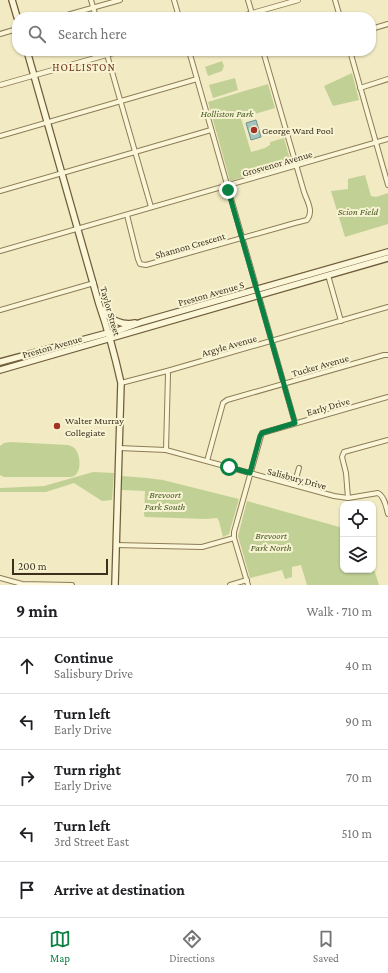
<!DOCTYPE html>
<meta charset="utf-8">
<style>
body{margin:0;font-family:"Crimson Pro",serif;background:#f6f6f6;color:#202124}
.controls{position:absolute;right:12px;bottom:12px;display:grid;overflow:hidden;border-radius:8px;box-shadow:0 1px 3px #0004}
.controls button{width:36px;height:36px;display:grid;place-items:center;padding:0;border:0;border-bottom:1px solid #e0e0e0;background:#fff;color:#202124;font:20px sans-serif}
.scale{position:absolute;left:12px;bottom:10px;width:96px;box-sizing:border-box;padding-left:4px;border:2px solid #3c301d;border-top:0;font-size:11px;line-height:14px;white-space:nowrap;color:#3c301d;-webkit-text-stroke:3px #f8f3d3;paint-order:stroke}
.stop{position:absolute;width:12px;height:12px;margin:-9px;border:3px solid #0b8043;border-radius:50%;background:#fff}
.stop.end{background:#0b8043;border-color:#fff;box-shadow:0 1px 4px #0008}
.list{margin:0;padding:0;list-style:none}
h2{display:flex;justify-content:space-between;align-items:center;height:52px;margin:0;padding:0 16px;font-size:17px}
h2 small{font-size:13px;font-weight:400;color:#757577}
.list li{display:grid;grid-template-columns:26px 1fr auto;gap:12px;align-items:center;box-sizing:border-box;height:56px;padding:0 16px;border-top:1px solid #e0e0e0}
.list b{display:block;font-size:15px;white-space:nowrap}
.list p{margin:0;font-size:13px;white-space:nowrap;color:#757577}
.list em{font-size:13px;font-style:normal;color:#757577}
.icon{flex:none;width:22px;height:22px;fill:none;stroke:currentColor;stroke-width:2;stroke-linecap:round;stroke-linejoin:round}
.map{position:relative;flex:none;width:388px;height:585px;overflow:hidden}
.search{position:absolute;background:#fff;box-shadow:0 1px 3px #0004;left:12px;right:12px;top:12px;height:44px;display:flex;align-items:center;gap:10px;box-sizing:border-box;padding:0 14px;border-radius:16px;color:#757577;font-size:15px}
.sheet{height:332px;background:#fff}
nav{display:flex;justify-content:space-around;align-items:center;box-sizing:border-box;height:56px;border-top:1px solid #e0e0e0;background:#fff;font-size:11px;color:#757577}
nav a{display:grid;justify-items:center;gap:2px}
nav .on{color:#0b8043}
.map>svg:first-child{display:block}
</style>
<div class="map">
<svg width="388" height="585" viewBox="0 0 388 585">
<rect width="100%" height="100%" fill="#f2eac2"/>
<!-- green -->
<g fill="#c1d195">
<polygon points="222,61 224,66 222,71 208,76 205,67"/>
<polygon points="352,73 359,100 333,106 324,86"/>
<polygon points="235,78 238,90 213,98 209,85"/>
<polygon points="268,84 275,108 241,118 251,152 265,148 270,145 270,142 284,138 291,163 230,181 208,102"/>
<polygon points="365,175 371,196 376,197 388,193 388,224 345,237 331,191 348,189 348,179"/>
<path d="M10,442l58,3c3,1 6,2 8,5 4,6 5,18 1,23 -2,3 -3,3 -6,4h-67l-4,-2v-29l4,-3z"/>
<polygon points="93,472 114,473 112,500 102,501 74,483 46,492 0,492 0,488 44,486"/>
<polygon points="122,476 147,478 163,480 239,499 229,534 223,537 219,521 217,518 206,519 145,517 144,515 145,491 122,490"/>
<polygon points="247,501 343,528 343,570 373,570 373,566 379,585 307,585 301,565 292,567 292,577 285,579 282,570 250,578 238,536"/>
</g>
<!-- water -->
<polygon fill="#a5c4bf" stroke="#6b938f" points="256,120 261,137 251,140 246,123"/>
<g fill="none" stroke-linecap="round" stroke-linejoin="round">
<!-- minor casing -->
<g stroke="#8d7c58" stroke-width="6">
<g id="minor">
<polyline points="91,0 96,17"/>
<polyline points="174,0 179,17"/>
<polyline points="248,0 253,17"/>
<polyline points="335,0 340,17"/>
<polyline points="60,17 120,0"/>
<polyline points="371,29 388,24"/>
<polyline points="0,34 17,29"/>
<polyline points="106,51 151,207"/>
<polyline points="189,51 295,423"/>
<polyline points="350,51 388,185"/>
<polyline points="360,88 388,79"/>
<polyline points="0,136 197,79"/>
<polyline points="0,191 211,130"/>
<path d="M127,215l11,44 2,5 6,1 149,-42 12,-3c7,-9 0,-19 -3,-28l-41,-141"/>
<polyline points="0,251 388,139"/>
<polyline points="328,275 341,321"/>
<polyline points="0,310 94,283"/>
<polyline points="121,383 167,371 388,307"/>
<path d="M119,448l47,2 168,46 14,2 30,-5c7,4 8,14 10,21"/>
<polyline points="166,450 168,374 167,371"/>
<polyline points="207,461 223,403 227,400 384,355 388,355"/>
<polyline points="294,485 299,468"/>
<polyline points="348,498 346,473 342,457 344,452 388,440"/>
<polyline points="116,545 202,547 234,538"/>
<polyline points="0,578 22,584 72,585"/>
<polyline points="230,585 247,580"/>
<polyline points="248,585 234,538 234,532 261,436 262,433 388,397"/>
</g>
</g>
<!-- tertiary casing -->
<g stroke="#8d7c58" stroke-width="6">
<g id="tertiary">
<polyline points="239,17 298,0"/>
<polyline points="0,85 120,51"/>
</g>
</g>
<!-- secondary casing -->
<g stroke="#6f5c3b" stroke-width="8">
<g id="secondary">
<polyline points="12,0 17,17"/>
<path d="M27,51l72,253c9,26 16,52 22,79l-6,202"/>
<path d="M103,310c7,10 20,16 32,13"/>
<polyline points="0,362 104,334 114,332 142,322 388,252"/>
<polyline points="0,370 388,258"/>
</g>
</g>
<!-- minor -->
<use href="#minor" stroke="#fbf6d7" stroke-width="4"/>
<!-- tertiary -->
<use href="#tertiary" stroke="#fbf6d7" stroke-width="4.5"/>
<!-- secondary -->
<use href="#secondary" stroke="#fbf6d7" stroke-width="5.5"/>
</g>
<g fill="none" stroke-linecap="round" stroke-linejoin="round">
<!-- route -->
<polyline stroke="#0b8043" stroke-width="5" points="228,190 295,423 262,433 260,436 250,473 229,467"/>
</g>
<!-- markers -->
<g fill="#a13423" stroke="#f8f3d3" stroke-width="1.5">
<circle cx="254" cy="130" r="4"/>
<circle cx="57" cy="426" r="4"/>
</g>
<g text-anchor="middle" stroke-width="4" stroke-linejoin="round" paint-order="stroke">
<!-- park labels -->
<g font-size="10" font-style="italic" fill="#445a22" stroke="#f8f3d3">
<text x="227" y="117">Holliston Park</text>
<text x="358" y="215">Scion Field</text>
<text x="165" y="498">Brevoort<tspan x="165" dy="12">Park South</tspan></text>
<text x="271" y="539">Brevoort<tspan x="271" dy="12">Park North</tspan></text>
</g>
<!-- poi labels -->
<g font-size="10" fill="#3c301d" stroke="#f8f3d3" text-anchor="start">
<text x="262" y="134">George Ward Pool</text>
<text x="65" y="424">Walter Murray<tspan x="65" dy="12">Collegiate</tspan></text>
</g>
<!-- street labels -->
<g font-size="10" fill="#3c301d" stroke="#f8f3d3">
<text transform="translate(277 163) rotate(-16)" y="4">Grosvenor Avenue</text>
<text transform="translate(190 245) rotate(-16)" y="4">Shannon Crescent</text>
<text transform="translate(211 293) rotate(-16)" y="4">Preston Avenue S</text>
<text transform="translate(111 311) rotate(74)" y="4">Taylor Street</text>
<text transform="translate(229 345) rotate(-16)" y="4">Argyle Avenue</text>
<text transform="translate(52 346) rotate(-16)" y="4">Preston Avenue</text>
<text transform="translate(320 365) rotate(-16)" y="4">Tucker Avenue</text>
<text transform="translate(328 406) rotate(-16)" y="4">Early Drive</text>
<text transform="translate(297 478) rotate(15)" y="4">Salisbury Drive</text>
</g>
<!-- neighbourhood labels -->
<g font-size="11" letter-spacing="1" fill="#6c3619" stroke="#f8f3d3">
<text x="84" y="71">HOLLISTON</text>
</g>
</g>
</svg>
<div class="controls">
<button><svg class="icon" aria-label="locate" viewBox="0 0 24 24"><circle cx="12" cy="12" r="6"/><path d="M12 2v4M12 18v4M2 12h4M18 12h4"/></svg></button>
<button><svg class="icon" aria-label="layers" viewBox="0 0 24 24"><path d="M12 4l9 5-9 5-9-5zM3 14l9 5 9-5"/></svg></button>
</div>
<div class="scale">200 m</div>
<div class="stop" style="left:229px;top:467px"></div>
<div class="stop end" style="left:228px;top:190px"></div>
<div class="search"><svg class="icon" aria-label="search" viewBox="0 0 24 24"><circle cx="10" cy="10" r="6"/><path d="M15 15l6 6"/></svg>Search here</div>
</div>
<section class="sheet">
<h2>9 min<small>Walk · 710 m</small></h2>
<ul class="list">
<li><svg class="icon" aria-label="ahead" viewBox="0 0 24 24"><path d="M12 20V5M6 11l6-6 6 6"/></svg><div><b>Continue</b><p>Salisbury Drive</p></div><em>40 m</em></li>
<li><svg class="icon" aria-label="left" viewBox="0 0 24 24"><path d="M17 20v-9H6M10 6l-5 5 5 5"/></svg><div><b>Turn left</b><p>Early Drive</p></div><em>90 m</em></li>
<li><svg class="icon" aria-label="right" viewBox="0 0 24 24"><path d="M7 20v-9h11M14 6l5 5-5 5"/></svg><div><b>Turn right</b><p>Early Drive</p></div><em>70 m</em></li>
<li><svg class="icon" aria-label="left" viewBox="0 0 24 24"><path d="M17 20v-9H6M10 6l-5 5 5 5"/></svg><div><b>Turn left</b><p>3rd Street East</p></div><em>510 m</em></li>
<li><svg class="icon" aria-label="arrive" viewBox="0 0 24 24"><path d="M6 21V4h12l-3 4 3 4H6"/></svg><div><b>Arrive at destination</b></div></li>
</ul>
</section>
<nav>
<a class="on"><svg class="icon" aria-label="map" viewBox="0 0 24 24"><path d="M3 6l6-2 6 2 6-2v14l-6 2-6-2-6 2zM9 4v14M15 6v14"/></svg>Map</a>
<a><svg class="icon" aria-label="directions" viewBox="0 0 24 24"><path d="M12 3l9 9-9 9-9-9zM9 14v-3h6M13 9l2 2-2 2"/></svg>Directions</a>
<a><svg class="icon" aria-label="saved" viewBox="0 0 24 24"><path d="M7 4h10v16l-5-4-5 4z"/></svg>Saved</a>
</nav>
